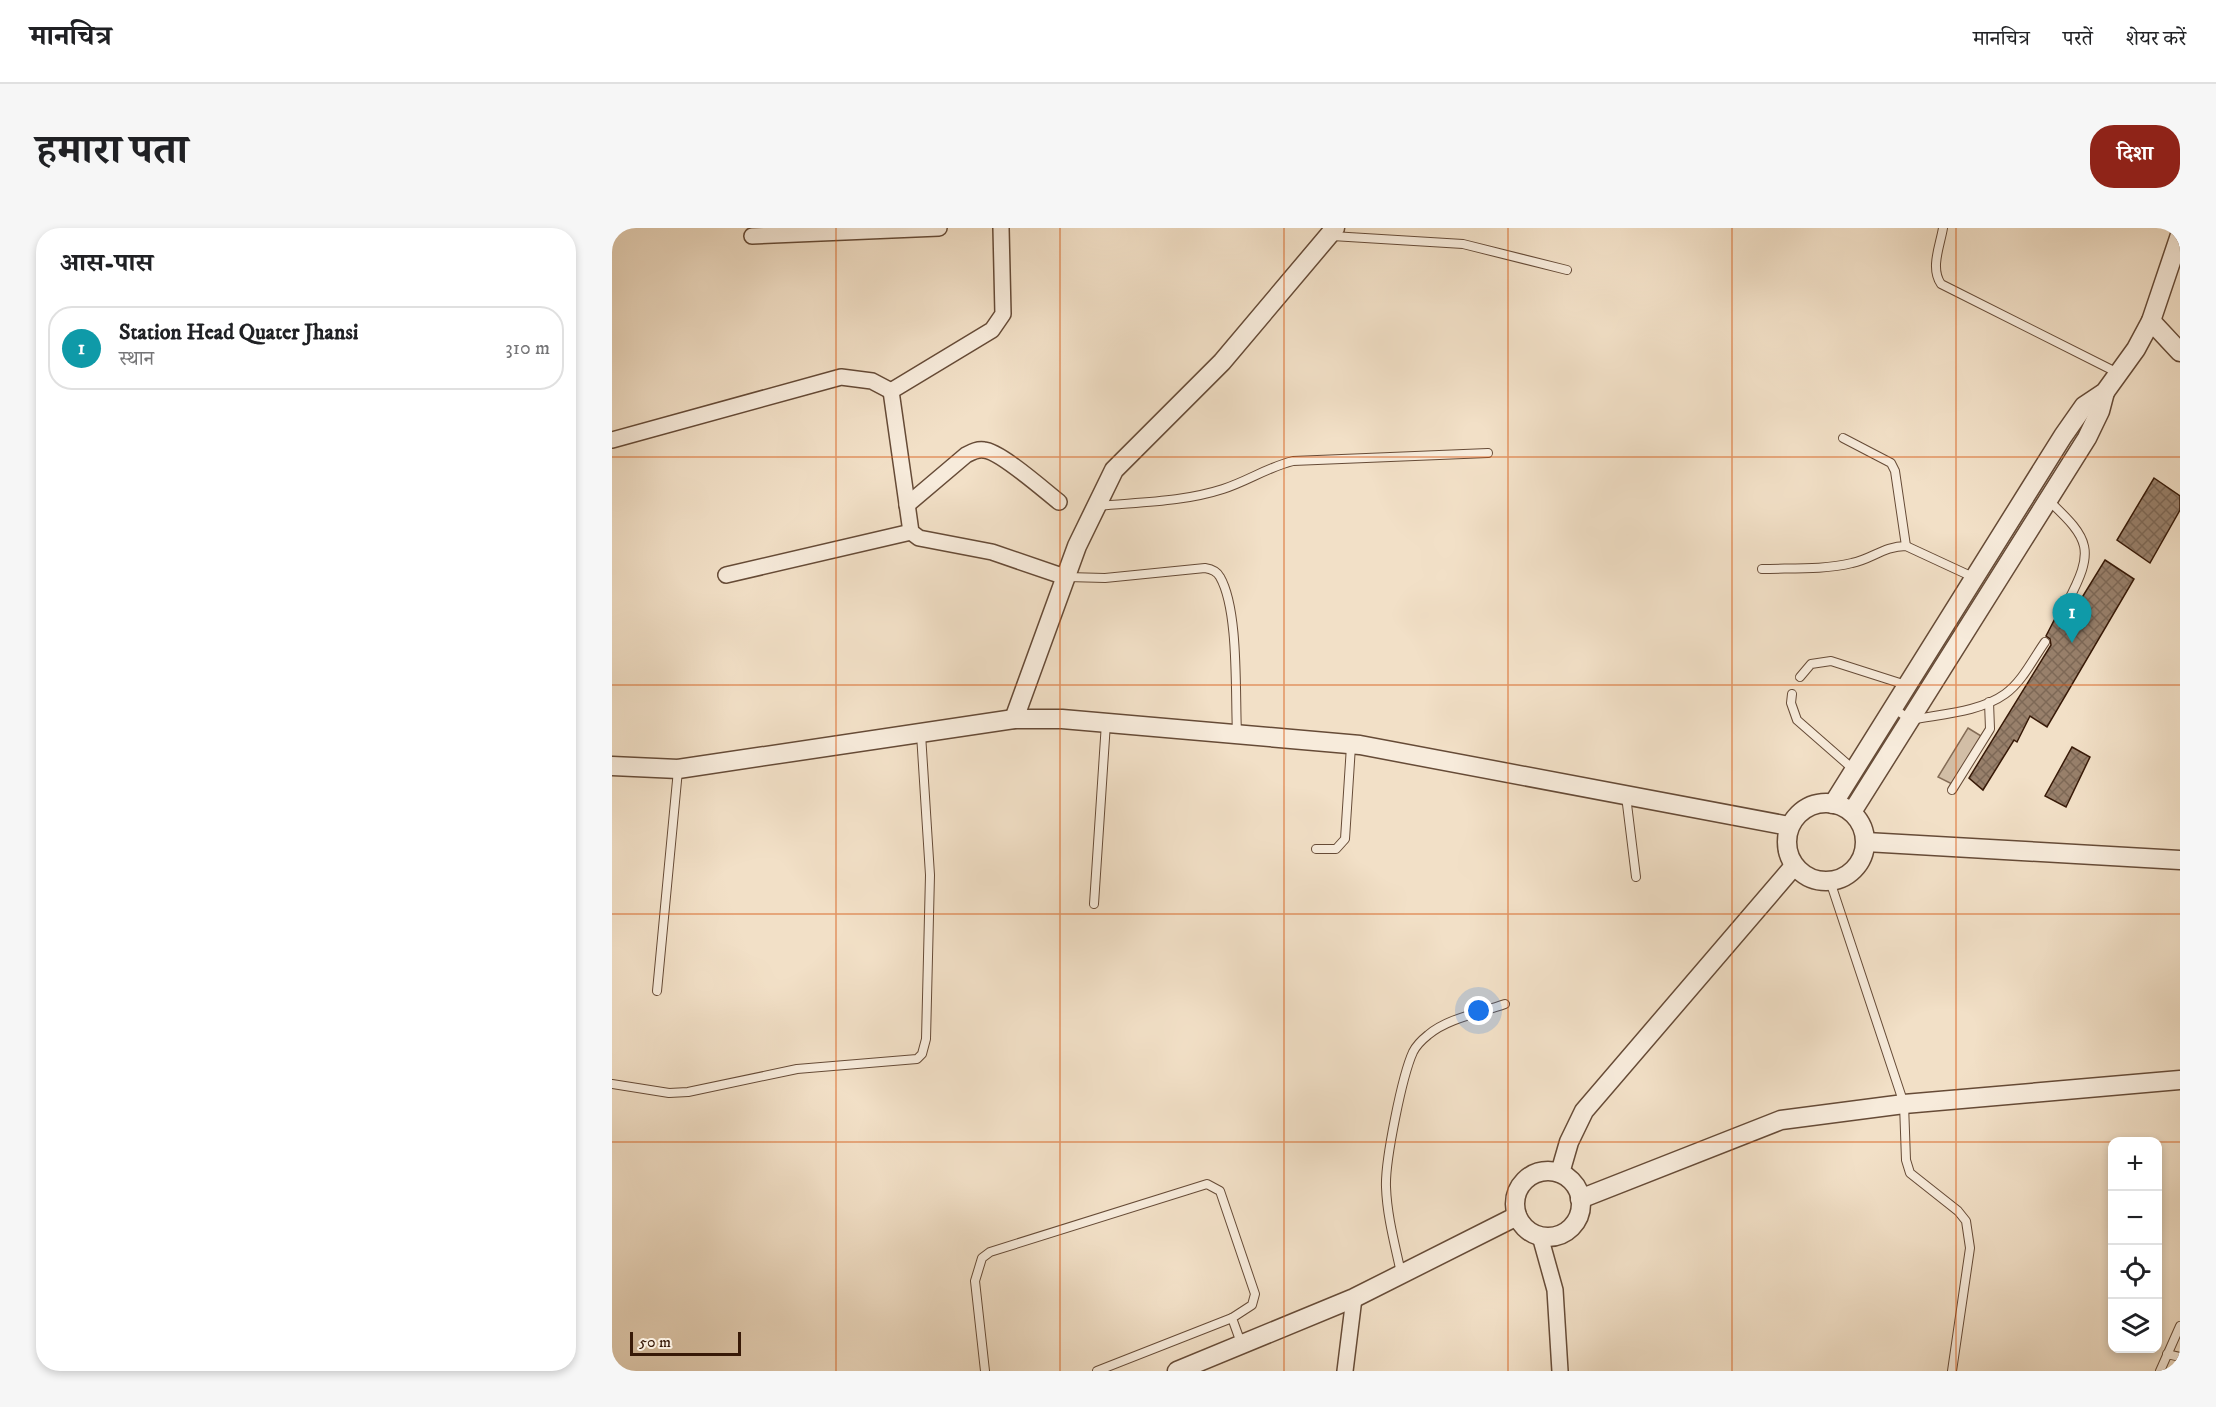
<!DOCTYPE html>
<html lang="hi">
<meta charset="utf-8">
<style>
body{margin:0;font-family:"IM FELL DW Pica","Noto Serif Devanagari",serif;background:#f6f6f6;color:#202124}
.controls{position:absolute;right:18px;bottom:18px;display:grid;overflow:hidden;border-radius:12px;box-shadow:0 3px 9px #0003}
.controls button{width:54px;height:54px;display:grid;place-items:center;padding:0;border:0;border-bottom:2px solid #e0e0e0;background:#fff;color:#202124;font:30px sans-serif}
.scale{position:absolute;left:18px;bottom:15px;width:111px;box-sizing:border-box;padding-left:6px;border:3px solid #371907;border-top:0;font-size:16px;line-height:21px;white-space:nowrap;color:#371907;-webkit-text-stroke:4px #f7ebdb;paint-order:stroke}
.you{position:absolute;left:867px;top:783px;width:21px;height:21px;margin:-15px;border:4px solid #fff;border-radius:50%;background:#1a73e8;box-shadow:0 0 0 9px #1a73e833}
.badge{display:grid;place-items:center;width:39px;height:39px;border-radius:50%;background:#8f2418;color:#fff;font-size:20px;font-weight:700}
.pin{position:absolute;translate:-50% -50px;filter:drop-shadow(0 2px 3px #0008)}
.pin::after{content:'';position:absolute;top:32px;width:21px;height:18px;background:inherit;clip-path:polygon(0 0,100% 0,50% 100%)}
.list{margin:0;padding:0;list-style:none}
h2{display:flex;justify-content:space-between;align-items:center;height:78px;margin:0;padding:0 24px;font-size:26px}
h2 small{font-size:20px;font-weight:400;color:#757577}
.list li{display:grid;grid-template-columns:39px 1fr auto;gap:18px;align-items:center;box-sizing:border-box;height:84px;margin:0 12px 12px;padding:0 12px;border:2px solid #e0e0e0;border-radius:24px}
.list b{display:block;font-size:22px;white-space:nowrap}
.list p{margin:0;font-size:20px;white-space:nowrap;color:#757577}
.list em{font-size:20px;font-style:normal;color:#757577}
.icon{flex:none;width:33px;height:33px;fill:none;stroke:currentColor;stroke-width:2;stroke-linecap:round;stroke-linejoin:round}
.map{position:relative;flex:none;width:1568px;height:1143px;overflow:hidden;border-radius:24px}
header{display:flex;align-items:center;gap:36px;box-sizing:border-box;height:84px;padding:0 30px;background:#fff;border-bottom:2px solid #e0e0e0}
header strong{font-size:28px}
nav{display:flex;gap:33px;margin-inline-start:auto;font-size:21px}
.intro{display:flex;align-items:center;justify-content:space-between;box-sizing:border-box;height:144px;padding:0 36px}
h1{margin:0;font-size:42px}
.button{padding:15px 27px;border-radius:24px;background:#8f2418;color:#fff;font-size:21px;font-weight:700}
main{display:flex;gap:36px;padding:0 36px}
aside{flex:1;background:#fff;border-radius:24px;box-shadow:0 3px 9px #0003}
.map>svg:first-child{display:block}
</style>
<header>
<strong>मानचित्र</strong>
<nav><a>मानचित्र</a><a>परतें</a><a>शेयर करें</a></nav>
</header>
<div class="intro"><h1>हमारा पता</h1><a class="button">दिशा</a></div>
<main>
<aside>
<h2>आस-पास<small></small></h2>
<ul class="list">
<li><span class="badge" style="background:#0f9aa8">1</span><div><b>Station Head Quater Jhansi</b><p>स्थान</p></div><em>310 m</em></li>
</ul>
</aside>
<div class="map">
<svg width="1568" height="1143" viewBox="0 0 1568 1143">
<defs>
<pattern id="building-cross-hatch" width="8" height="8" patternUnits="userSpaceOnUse" patternTransform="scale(1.5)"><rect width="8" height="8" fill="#98806b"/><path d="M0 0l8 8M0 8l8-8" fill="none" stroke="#7d6856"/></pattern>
</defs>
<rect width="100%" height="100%" fill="#f2e0c7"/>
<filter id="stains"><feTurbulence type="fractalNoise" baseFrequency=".00333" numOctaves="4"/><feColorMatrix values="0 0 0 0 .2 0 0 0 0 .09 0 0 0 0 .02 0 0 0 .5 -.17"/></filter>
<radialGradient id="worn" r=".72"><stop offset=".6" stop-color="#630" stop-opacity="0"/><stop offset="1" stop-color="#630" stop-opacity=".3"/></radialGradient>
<!-- green -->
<polygon fill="#d2bea6" stroke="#846c56" stroke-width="1.5" points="1356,500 1374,511 1346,559 1326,549"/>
<!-- building -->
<g fill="url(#building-cross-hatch)" stroke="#371907" stroke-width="1.5">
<polygon points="1542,250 1568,268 1568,282 1538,335 1505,312"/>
<polygon points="1493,332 1522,351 1435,499 1418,488 1405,514 1402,512 1371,562 1357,550 1439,417 1438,411 1434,408 1450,377 1453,381 1460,378 1463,381"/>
<polygon points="1460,519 1478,529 1454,579 1433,568"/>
</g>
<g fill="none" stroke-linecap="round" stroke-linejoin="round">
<!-- service casing -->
<g stroke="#664b37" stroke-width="10">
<g id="service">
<path d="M1331,0c-3,18 -13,40 -2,56l177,89"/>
<polyline points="720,8 851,16 955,42"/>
<polyline points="1231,210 1279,235 1283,243 1294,318"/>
<path d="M1436,272c43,40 47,50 19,103"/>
<path d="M486,278c42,-4 85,-4 125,-17 25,-8 45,-22 70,-28l195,-8"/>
<path d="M1150,341c29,-1 62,1 90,-6 20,-4 32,-17 54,-17l69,32"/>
<path d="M455,349l38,1 100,-10c6,1 12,3 15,9 19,33 15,116 17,156"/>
<polyline points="1188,449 1199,436 1219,433 1294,457"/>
<polyline points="1180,466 1179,475 1185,492 1241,541"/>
<path d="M1281,480l18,12c30,-6 69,-8 94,-26 17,-12 28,-35 40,-52"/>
<polyline points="1340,562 1378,501 1377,474"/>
<polyline points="1014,568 1024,649"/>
<polyline points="704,621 724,621 733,611 739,518"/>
<polyline points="1218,653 1292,876 1294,932 1298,945 1346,983 1354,993 1358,1020 1340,1143"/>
<polyline points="482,676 494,495"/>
<polyline points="45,763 66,542"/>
<polyline points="0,856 57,865 76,864 185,841 305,831 310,826 314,811 318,647 309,506"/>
<path d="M789,1045c-6,-28 -14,-57 -15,-86 -1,-26 16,-111 27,-135 3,-6 10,-13 15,-17 20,-17 52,-22 77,-31"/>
<polyline points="1555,1126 1568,1129"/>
<polyline points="373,1143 363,1053 370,1030 378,1024 595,956 608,963 643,1066 640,1077 620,1090 629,1115"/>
<polyline points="485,1143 620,1090"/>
<polyline points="1548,1143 1568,1098"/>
</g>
</g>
<!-- minor casing -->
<g stroke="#664b37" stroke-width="18">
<g id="minor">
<polyline points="389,0 391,86 380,102 279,163 299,304 307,310 380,324 453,349"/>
<polyline points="140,8 327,0"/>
<polyline points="0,212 229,149 260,153 279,163"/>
<path d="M295,277l59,-50c6,-3 11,-6 18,-5 16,1 61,41 75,52"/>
<polyline points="114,347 299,304"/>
<polyline points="928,1008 943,1062 948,1143"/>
<polyline points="733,1143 742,1070"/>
</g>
</g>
<!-- tertiary casing -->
<g stroke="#664b37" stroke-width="21">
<g id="tertiary">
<polyline points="1539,93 1568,124"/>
<polyline points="402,491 465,318 502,242 610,134 723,0"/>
<polyline points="0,538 66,541 402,491 450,491 748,517 1177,598"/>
<circle cx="1214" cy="614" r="39"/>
<polyline points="1221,576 1451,208 1472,178 1493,164 1524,121 1539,93 1568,7"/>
<polyline points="1240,584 1475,210 1488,183 1493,164"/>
<polyline points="1254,614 1568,632"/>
<circle cx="936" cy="976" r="33"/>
<polyline points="948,945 957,914 972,883 1182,638"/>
<polyline points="968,971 1169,892 1292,876 1568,852"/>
<polyline points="565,1143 742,1070 905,988"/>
</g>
</g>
<!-- service -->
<use href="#service" stroke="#f7ebdb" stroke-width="8"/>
<!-- minor -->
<use href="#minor" stroke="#f7ebdb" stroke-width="15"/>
<!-- tertiary -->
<use href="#tertiary" stroke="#f7ebdb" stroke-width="18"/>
</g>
<!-- grid -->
<path fill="none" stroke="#d6530c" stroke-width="1.5" stroke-opacity="0.55" d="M224,0v1143M448,0v1143M672,0v1143M896,0v1143M1120,0v1143M1344,0v1143M0,229h1568M0,457h1568M0,686h1568M0,914h1500M1546,914h22"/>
<rect width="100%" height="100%" filter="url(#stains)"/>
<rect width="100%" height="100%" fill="url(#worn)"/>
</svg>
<div class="controls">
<button>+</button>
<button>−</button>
<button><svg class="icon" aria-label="locate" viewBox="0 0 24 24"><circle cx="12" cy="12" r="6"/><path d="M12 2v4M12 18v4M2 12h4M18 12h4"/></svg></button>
<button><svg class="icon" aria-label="layers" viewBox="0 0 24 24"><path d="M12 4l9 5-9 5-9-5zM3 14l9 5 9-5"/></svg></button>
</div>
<div class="scale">50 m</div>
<div class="you"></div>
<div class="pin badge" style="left:1460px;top:415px;background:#0f9aa8">1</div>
</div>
</main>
